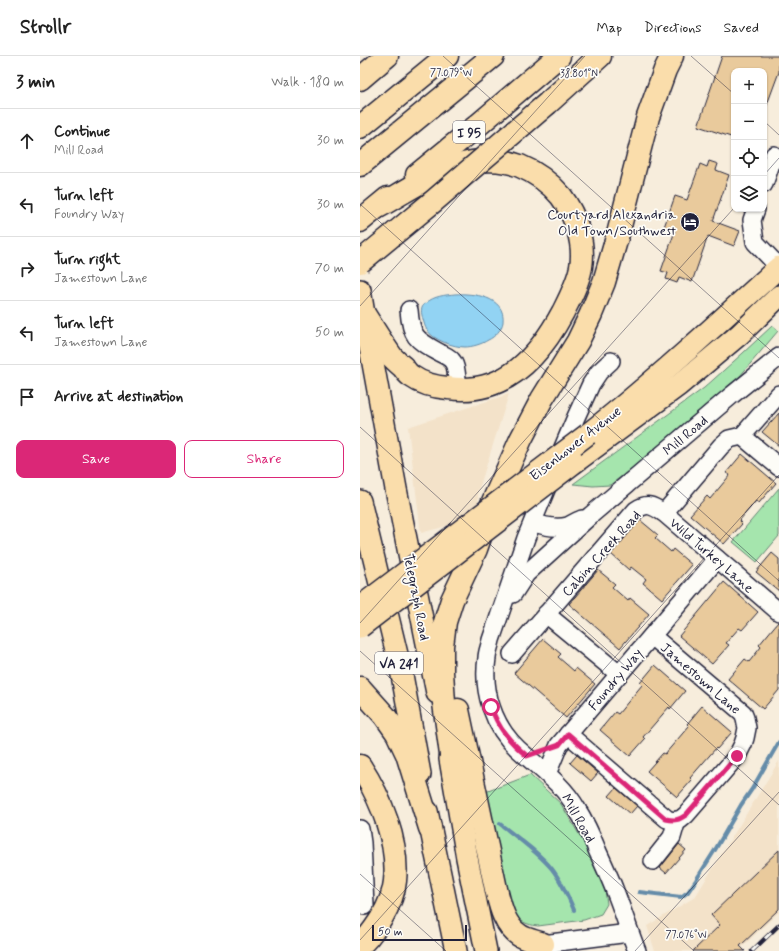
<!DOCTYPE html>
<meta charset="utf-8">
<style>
body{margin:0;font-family:Mynerve,sans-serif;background:#f6f6f6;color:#222}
.controls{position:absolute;right:12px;top:12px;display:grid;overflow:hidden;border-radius:8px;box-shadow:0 1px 3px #0004}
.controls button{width:36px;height:36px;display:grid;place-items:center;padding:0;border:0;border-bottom:1px solid #e0e0e0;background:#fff;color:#222;font:20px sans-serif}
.scale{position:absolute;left:12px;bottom:10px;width:95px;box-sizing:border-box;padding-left:4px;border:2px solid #22223b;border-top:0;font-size:11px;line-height:14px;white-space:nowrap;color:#22223b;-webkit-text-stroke:3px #fdfcf7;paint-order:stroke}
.stop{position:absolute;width:12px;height:12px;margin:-9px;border:3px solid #db2777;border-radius:50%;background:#fff}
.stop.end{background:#db2777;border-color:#fff;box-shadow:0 1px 4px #0008}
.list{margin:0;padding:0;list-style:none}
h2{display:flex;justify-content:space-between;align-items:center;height:52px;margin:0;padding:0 16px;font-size:17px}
h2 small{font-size:13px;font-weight:400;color:#767676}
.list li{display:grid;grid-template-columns:26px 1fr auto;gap:12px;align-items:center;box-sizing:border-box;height:64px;padding:0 16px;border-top:1px solid #e0e0e0}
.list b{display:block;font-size:15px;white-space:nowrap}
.list p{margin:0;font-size:13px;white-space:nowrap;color:#767676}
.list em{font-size:13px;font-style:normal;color:#767676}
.actions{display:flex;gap:8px;padding:12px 16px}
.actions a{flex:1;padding:9px 0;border:1px solid #db2777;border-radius:8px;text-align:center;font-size:14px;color:#db2777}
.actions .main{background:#db2777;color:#fff}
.icon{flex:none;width:22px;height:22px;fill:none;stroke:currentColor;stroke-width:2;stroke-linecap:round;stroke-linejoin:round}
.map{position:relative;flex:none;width:419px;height:895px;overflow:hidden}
header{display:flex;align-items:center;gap:24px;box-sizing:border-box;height:56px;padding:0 20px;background:#fff;border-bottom:1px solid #e0e0e0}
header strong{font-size:19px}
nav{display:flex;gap:22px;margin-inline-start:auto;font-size:14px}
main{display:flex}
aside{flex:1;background:#fff}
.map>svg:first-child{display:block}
</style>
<header>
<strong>Strollr</strong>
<nav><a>Map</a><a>Directions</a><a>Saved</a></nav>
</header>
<main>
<aside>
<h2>3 min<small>Walk · 180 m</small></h2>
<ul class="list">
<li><svg class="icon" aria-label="ahead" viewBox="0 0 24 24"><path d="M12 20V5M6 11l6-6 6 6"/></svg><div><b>Continue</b><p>Mill Road</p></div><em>30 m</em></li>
<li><svg class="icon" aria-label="left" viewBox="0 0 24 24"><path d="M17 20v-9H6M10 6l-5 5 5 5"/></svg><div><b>Turn left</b><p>Foundry Way</p></div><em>30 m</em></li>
<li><svg class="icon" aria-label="right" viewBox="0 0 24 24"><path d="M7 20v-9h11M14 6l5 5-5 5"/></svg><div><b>Turn right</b><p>Jamestown Lane</p></div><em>70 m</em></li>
<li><svg class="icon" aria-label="left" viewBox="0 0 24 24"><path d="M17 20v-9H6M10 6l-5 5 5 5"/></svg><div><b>Turn left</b><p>Jamestown Lane</p></div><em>50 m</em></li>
<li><svg class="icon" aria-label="arrive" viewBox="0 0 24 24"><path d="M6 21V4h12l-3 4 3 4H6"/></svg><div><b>Arrive at destination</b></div></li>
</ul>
<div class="actions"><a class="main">Save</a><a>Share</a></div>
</aside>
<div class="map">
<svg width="419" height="895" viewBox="0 0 419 895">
<rect width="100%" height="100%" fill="#f7eddc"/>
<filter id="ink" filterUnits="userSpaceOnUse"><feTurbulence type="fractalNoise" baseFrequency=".025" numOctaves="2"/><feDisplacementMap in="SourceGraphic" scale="8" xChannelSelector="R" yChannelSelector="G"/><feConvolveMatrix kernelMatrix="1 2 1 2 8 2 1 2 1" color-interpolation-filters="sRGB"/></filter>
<g filter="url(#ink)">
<!-- built -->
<g fill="#f3e2c9">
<polygon points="149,338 118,436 119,461 61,477 48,371"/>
<polygon points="419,705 419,856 378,895 295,895 287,870 335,841"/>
</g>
<!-- green -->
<g fill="#a5e5ad" stroke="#648474">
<polygon points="412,270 418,275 380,320 271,413 250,429 233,430 213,428 344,332 383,297"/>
<polygon points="419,432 419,480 397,506 373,486"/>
<path d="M170,719l31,29 22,37 22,49 2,14 -6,10 -17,6 -46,6c-11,-1 -18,-5 -26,-11l-29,-122z"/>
</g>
<!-- water -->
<path fill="#92d3f3" stroke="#658ca9" d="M95,238c17,-1 51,2 48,28 -1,7 -8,15 -15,18 -6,4 -16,7 -23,7 -11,0 -32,-7 -38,-17 -2,-3 -3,-7 -4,-11 -2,-6 -3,-12 3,-16 8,-7 19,-8 29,-9z"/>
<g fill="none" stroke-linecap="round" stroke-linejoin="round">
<!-- stream -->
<g stroke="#658ca9" stroke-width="4">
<path d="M140,768c18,14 38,28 52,45 10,13 16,27 22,41"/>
<polyline points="279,836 321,841 328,836 336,824 355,794 381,749 392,733 419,686"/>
</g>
</g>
<!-- building -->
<g fill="#e9ca9c" stroke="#22223b">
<polygon points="362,0 419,0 419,16 405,54 404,53 404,15 374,15 374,82 338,70"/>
<polygon points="349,105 358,108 356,114 369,119 353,165 380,175 374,190 348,180 332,226 319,221 317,227 306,223 308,217 301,215 315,175 304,171 315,140 327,144 340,108 347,111"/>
<polygon points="419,357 419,390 402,376"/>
<polygon points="382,398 416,427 399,447 396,445 379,465 382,468 364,488 330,459 347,440 350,443 370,419 366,417"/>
<polygon points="280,464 298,479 295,482 311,496 313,493 332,509 302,543 283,527 286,523 271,511 269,514 251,498"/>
<polygon points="412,497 419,503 419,535 396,516"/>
<polygon points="238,514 255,528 252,531 268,545 270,542 289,558 260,592 209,548"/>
<polygon points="364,526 398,556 382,574 379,572 366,587 369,589 352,608 319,580"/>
<polygon points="418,566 419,566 419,634 403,653 368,623 385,603 389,606 401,591 399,589"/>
<polygon points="183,583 201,598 198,601 214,615 216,612 235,628 206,662 154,617"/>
<polygon points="295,609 325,635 310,653 309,651 283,681 285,683 270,700 240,674 255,656 258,658 282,629 280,627"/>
<polygon points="342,650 372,676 357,693 356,692 330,722 332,724 317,741 287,715 303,697 305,698 329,670 327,668"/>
<polygon points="217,699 238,717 231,725 210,707"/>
<polygon points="256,732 277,750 270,758 249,740"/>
<polygon points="319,788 326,794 306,817 300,812"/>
<polygon points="419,794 419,853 380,890 385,895 333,895 360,869 351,859"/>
</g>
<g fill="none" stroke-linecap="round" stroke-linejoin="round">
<!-- minor casing -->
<g stroke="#22223b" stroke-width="20">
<g id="minor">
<polyline points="404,128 414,99"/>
<polyline points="396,153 392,164 395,186 419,211"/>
<path d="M49,254c2,28 8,30 31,43 4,2 10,4 13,9 4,5 4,21 5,28"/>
<polyline points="382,380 419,411"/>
<polyline points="199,401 216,361 231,328 239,316 251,305"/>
<path d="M190,424l-24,58 -35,102c-1,6 -4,12 -4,18 -5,33 6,68 31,91 21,19 45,35 59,60 9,14 15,28 21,43 6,13 12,26 17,39 8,20 14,40 22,60"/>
<polyline points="304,457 361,390 369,383 382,380 419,338"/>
<path d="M173,466c10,4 23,7 35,4 4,-2 9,-5 14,-7"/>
<polyline points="153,538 166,518 231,459 372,339 419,301"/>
<polyline points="186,558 259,618"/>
<path d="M152,598l124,-144c12,-8 17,-4 28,3l115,99"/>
<polyline points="208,678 307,763 313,765 320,764 326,759 377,700 383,688 385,682 387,672 385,662 383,657 292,580"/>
<polyline points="187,718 199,689 357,503"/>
<polyline points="0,773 2,787 5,850"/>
<polyline points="293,805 312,781 317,764"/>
<polyline points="183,888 269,877"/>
</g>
</g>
<!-- major casing -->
<g stroke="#22223b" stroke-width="24">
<g id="major">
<polyline points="0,234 4,258 36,433 77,637"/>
<path d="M228,378c66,-52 129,-110 191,-167"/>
<polyline points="215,406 319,329 380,278 419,240"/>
<polyline points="0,445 42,619 60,718"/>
<polyline points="90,703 107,802 126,895"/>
<polyline points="67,755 96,895"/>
</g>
</g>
<!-- highway casing -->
<g stroke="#22223b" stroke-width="25">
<g id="highway">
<polyline points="0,23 27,0"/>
<polyline points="188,47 240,0"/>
<polyline points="0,71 87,0"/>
<polyline points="0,109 133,0"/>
<polyline points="57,119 117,70 199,0"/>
<polyline points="0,165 28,142"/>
<path d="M4,258c9,14 18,29 28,43 3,3 7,7 11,10 2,3 5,7 8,9 11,8 24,11 37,12 56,8 91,-31 115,-76 7,-14 15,-29 18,-45 4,-24 -5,-51 -20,-71 -11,-13 -24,-23 -41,-30 -50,-20 -100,17 -142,41"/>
<polyline points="0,632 25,660 37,677 47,698 70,772"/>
<path d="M98,654l38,179c4,16 8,36 23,46 7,5 16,6 24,9"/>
<path d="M0,710c21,32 39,77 35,115 -1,13 -7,26 -14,38 -6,9 -12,19 -21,26"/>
<polyline points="94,721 84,647 82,616 82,590 85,566 92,544 116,493 131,450 161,383 182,343 218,285 231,258 244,226 258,178 288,61 305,14 312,0"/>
</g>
</g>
<!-- minor -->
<use href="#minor" stroke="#fdfcf7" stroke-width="17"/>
<!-- major -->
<use href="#major" stroke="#faddab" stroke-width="21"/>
<!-- highway -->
<use href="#highway" stroke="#faddab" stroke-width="22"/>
<!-- rail casing -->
<g stroke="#22223b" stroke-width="4.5">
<polyline id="rail" points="392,895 419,869"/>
</g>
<!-- rail -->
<use href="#rail" stroke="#fdfcf7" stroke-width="3" stroke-dasharray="9" stroke-linecap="butt"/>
<!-- major-bridge casing -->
<g stroke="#22223b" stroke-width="24" stroke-linecap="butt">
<g id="major-bridge">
<polyline points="0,551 228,378"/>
<polyline points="0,571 215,406"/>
</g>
</g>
<!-- highway-bridge casing -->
<g stroke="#22223b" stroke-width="25" stroke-linecap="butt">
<polyline id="highway-bridge" points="0,206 75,144 188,47"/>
</g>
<!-- major-bridge -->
<use href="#major-bridge" stroke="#faddab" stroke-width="21"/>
<!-- highway-bridge -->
<use href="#highway-bridge" stroke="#faddab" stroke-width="22"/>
</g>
</g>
<g fill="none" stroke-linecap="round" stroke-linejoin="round" filter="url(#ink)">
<!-- route -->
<path stroke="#db2777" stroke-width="5" d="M131,651c7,21 19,35 36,49l32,-11 9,-11 98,85c9,2 13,1 20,-4l51,-59"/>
</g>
<!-- ticks -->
<path fill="none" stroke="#22223b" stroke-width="1" stroke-opacity="0.45" d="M83,0l336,302M331,0l43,38M404,65l15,14M404,119l15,-17M0,148l419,377M0,250l225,-250M0,371l419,378M0,567l374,-415M0,595l334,300M0,818l86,77M0,884l419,-465M275,895l144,-159"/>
<!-- icons -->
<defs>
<g id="hotel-disc" transform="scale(1)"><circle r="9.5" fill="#22223b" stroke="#fdfcf7"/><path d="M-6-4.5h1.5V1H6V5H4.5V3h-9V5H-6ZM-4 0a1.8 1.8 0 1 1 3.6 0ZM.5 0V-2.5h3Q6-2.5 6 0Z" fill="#fff"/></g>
</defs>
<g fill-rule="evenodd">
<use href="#hotel-disc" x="330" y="166"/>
</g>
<g text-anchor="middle" stroke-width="3.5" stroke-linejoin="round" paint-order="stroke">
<!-- shield labels -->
<g fill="#fdfcf7" stroke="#646373" stroke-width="1">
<rect x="93" y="65" width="32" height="22" rx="3"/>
<rect x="15" y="596" width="48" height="22" rx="3"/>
</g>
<g font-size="13" font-weight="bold" fill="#22223b">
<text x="109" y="81">I 95</text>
<text x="39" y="612">VA 241</text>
</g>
<!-- poi labels -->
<g font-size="14" fill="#22223b" stroke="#fdfcf7" text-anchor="end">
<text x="316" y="163">Courtyard Alexandria<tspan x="316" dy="16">Old Town/Southwest</tspan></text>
</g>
<!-- street labels -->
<g font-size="14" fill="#22223b" stroke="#fdfcf7">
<text transform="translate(325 379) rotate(-40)" y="5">Mill Road</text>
<text transform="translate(215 387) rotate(-38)" y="5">Eisenhower Avenue</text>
<text transform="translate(241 497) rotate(-48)" y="5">Cabin Creek Road</text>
<text transform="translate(352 499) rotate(41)" y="5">Wild Turkey Lane</text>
<text transform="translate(57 541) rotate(79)" y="5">Telegraph Road</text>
<text transform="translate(341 622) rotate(41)" y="5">Jamestown Lane</text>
<text transform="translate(255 623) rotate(-50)" y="5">Foundry Way</text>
<text transform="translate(219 762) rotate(60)" y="5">Mill Road</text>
</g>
</g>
<g font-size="10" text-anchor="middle" fill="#22223b" stroke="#fdfcf7" stroke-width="3.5" stroke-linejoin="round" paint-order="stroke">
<text x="91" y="20">77.079°W</text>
<text x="219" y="21">38.801°N</text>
<text x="326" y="882">77.076°W</text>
</g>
</svg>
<div class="controls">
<button>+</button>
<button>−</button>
<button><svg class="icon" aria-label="locate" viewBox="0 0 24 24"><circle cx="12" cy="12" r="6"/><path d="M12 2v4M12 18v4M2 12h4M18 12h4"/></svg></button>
<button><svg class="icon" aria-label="layers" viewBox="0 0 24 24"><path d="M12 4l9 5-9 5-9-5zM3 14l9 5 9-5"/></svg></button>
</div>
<div class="scale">50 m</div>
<div class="stop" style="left:131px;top:651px"></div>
<div class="stop end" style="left:377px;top:700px"></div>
</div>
</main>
